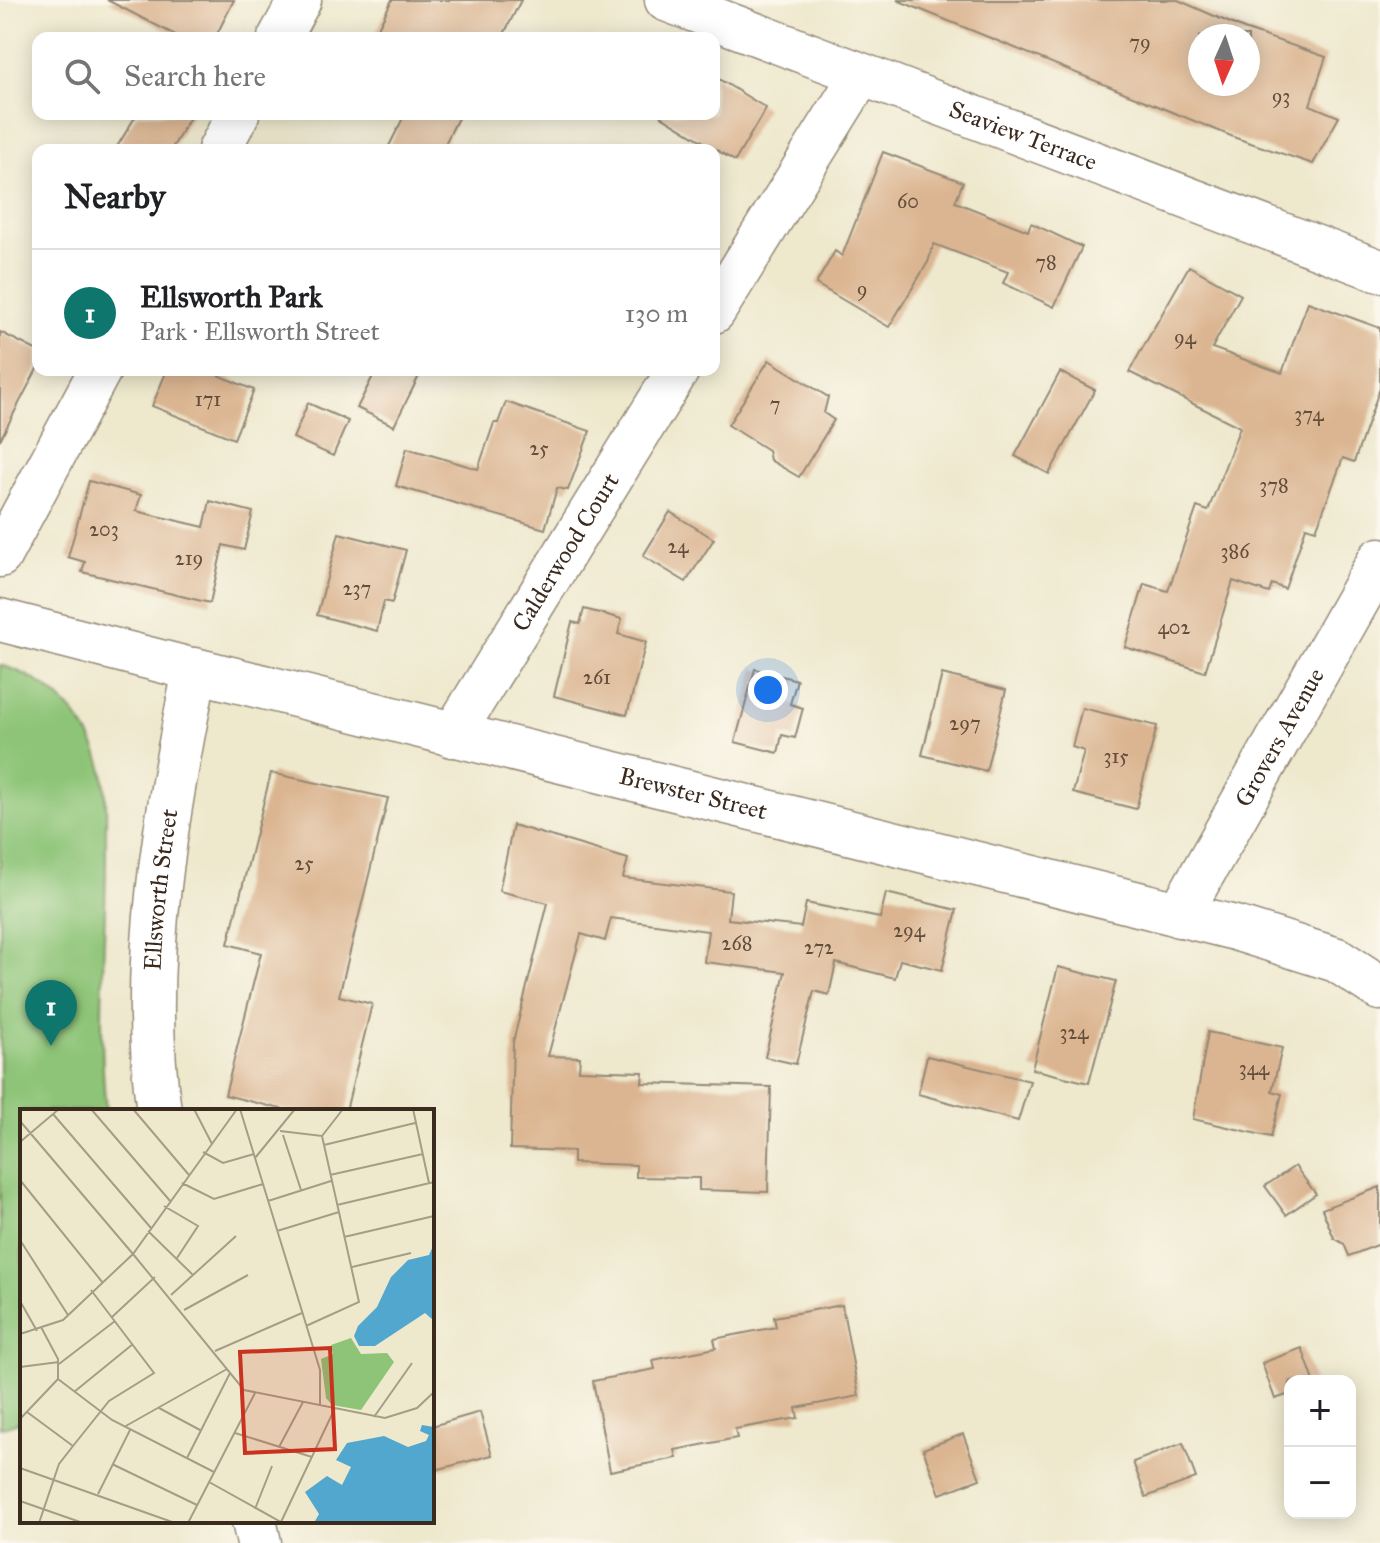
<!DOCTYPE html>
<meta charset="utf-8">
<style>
body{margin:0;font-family:"IM FELL Great Primer",serif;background:#f2f2f2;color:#202124}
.controls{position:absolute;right:24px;bottom:24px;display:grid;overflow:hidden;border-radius:16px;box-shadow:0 4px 20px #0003}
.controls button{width:72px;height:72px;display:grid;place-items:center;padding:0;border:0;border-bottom:2px solid #e0e0e0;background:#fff;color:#202124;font:40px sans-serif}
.compass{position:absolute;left:1188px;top:24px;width:72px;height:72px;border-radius:50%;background:#fff;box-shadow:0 4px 20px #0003;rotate:183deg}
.you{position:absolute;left:768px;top:690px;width:28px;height:28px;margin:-20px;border:6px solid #fff;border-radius:50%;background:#1a73e8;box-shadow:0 0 0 12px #1a73e833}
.badge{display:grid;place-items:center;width:52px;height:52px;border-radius:50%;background:#0f766e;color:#fff;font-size:26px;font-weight:700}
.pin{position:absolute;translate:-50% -66px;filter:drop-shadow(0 2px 4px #0008)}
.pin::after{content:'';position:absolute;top:42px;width:28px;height:24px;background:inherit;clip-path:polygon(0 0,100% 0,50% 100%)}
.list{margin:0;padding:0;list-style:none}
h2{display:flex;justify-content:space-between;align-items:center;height:104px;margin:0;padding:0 32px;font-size:34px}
h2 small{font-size:26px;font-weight:400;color:#757577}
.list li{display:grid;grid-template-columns:52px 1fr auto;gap:24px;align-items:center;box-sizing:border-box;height:128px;padding:0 32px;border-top:2px solid #e0e0e0}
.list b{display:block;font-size:30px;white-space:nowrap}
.list p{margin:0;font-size:26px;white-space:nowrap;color:#757577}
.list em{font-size:26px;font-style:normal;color:#757577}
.icon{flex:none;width:44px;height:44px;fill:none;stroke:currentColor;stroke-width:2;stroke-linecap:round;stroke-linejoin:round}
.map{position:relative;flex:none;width:1380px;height:1543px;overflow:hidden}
.search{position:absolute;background:#fff;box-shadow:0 4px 20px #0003;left:32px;top:32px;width:688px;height:88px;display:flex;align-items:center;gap:20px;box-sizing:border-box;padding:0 28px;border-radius:16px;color:#757577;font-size:30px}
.panel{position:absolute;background:#fff;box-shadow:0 4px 20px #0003;left:32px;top:144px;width:688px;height:232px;border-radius:16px}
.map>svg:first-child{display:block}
</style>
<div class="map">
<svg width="1380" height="1543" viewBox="0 0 1380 1543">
<rect width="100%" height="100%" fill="#fbf7ec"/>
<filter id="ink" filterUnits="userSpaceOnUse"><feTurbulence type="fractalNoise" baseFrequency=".0125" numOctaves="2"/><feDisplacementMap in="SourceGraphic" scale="16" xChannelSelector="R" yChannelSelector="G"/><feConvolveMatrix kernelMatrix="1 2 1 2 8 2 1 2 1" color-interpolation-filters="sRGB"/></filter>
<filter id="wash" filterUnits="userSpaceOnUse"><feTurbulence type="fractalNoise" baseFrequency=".006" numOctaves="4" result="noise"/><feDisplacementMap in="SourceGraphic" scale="32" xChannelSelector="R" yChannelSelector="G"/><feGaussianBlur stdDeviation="1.8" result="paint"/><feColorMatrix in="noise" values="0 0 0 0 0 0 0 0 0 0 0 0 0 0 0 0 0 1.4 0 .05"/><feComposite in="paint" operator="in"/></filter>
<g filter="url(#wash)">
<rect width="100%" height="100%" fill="#eee8cd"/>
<!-- green -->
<path fill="#8dc477" stroke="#64774a" stroke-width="2" d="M0,665c42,11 81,47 97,87 13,31 8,70 9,103 0,85 -9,170 0,256h-84v310l-22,7z"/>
<g id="blocks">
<!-- building -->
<g fill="#dbb591" fill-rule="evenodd">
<polygon points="107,0 234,0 215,38 181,38"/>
<polygon points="392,0 521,0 502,38 373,38"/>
<path d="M897,0h281l66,29 82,28 -16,48 29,12 -26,47 -77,-26zM1200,36h48v48h-48z"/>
<polygon points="714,76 766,108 735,161 658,114 714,114"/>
<polygon points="137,114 192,114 171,150 115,150"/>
<polygon points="405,114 460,114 442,150 387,150"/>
<polygon points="883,152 963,182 955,202 1028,231 1031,223 1082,247 1054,307 1003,283 1008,272 934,244 928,262 889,327 816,284 835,251 842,256"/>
<polygon points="1189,266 1241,295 1212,348 1282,373 1308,302 1380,328 1380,388 1354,462 1343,458 1316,530 1306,527 1285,589 1272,584 1269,593 1233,581 1205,672 1125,647 1144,584 1168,591 1197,507 1208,511 1240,427 1129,372"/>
<polygon points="0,332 38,351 38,367 0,440"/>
<polygon points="769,360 828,397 824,413 834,420 799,477 770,460 768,450 728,425"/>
<polygon points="167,370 206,370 254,390 234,439 152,406"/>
<polygon points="376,370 422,370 394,426 357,408"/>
<polygon points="1060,372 1095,390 1049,474 1015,456"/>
<polygon points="506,402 590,431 568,490 557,488 545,529 396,486 407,448 478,469 494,423 498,423"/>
<polygon points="308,403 348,421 333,456 293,438"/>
<polygon points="89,481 141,495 136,511 204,527 210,501 253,512 244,550 223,545 210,603 82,572 85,562 68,557"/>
<polygon points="670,512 714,539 686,582 643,556"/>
<polygon points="339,533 406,550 392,603 384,601 377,631 317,615"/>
<polygon points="584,609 622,619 618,634 646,642 627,715 554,696 572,622 580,624"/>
<polygon points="755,669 797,680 790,704 803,708 795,738 782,735 778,753 735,742"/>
<polygon points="942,674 1006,690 986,771 922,755"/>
<polygon points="1082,708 1157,726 1136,809 1073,793 1084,751 1072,747"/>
<polygon points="271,773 388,798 339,996 372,1004 346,1111 289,1111 225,1095 261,953 228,944"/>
<polygon points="513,825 628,859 623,878 731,891 728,919 801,927 806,903 880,918 886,893 957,910 942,970 900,960 895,978 836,963 829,995 814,991 796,1064 765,1057 785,972 704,962 708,931 611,918 605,941 581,934 548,1056 580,1057 579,1070 643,1072 642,1083 771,1087 768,1192 699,1190 699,1178 636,1177 636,1165 573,1163 573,1151 510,1149 513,1042 548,903 499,891"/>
<polygon points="1058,967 1116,981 1089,1083 1032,1069"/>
<polygon points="1208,1032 1282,1048 1272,1091 1282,1094 1271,1137 1193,1119"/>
<polygon points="927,1056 1030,1081 1018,1121 918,1094"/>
<polygon points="1295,1166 1316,1194 1286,1215 1265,1186"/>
<polygon points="1380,1187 1380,1244 1349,1256 1344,1244 1334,1238 1322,1209"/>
<polygon points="842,1305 859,1396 796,1408 798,1418 735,1429 737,1438 675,1450 677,1458 610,1471 593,1381 655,1369 653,1360 716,1348 714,1339 776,1327 774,1317"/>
<polygon points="1302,1348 1314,1381 1290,1381 1290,1394 1275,1399 1262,1363"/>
<polygon points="480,1412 492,1455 432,1471 432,1426"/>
<polygon points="963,1434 980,1479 940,1494 923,1449"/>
<polygon points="1183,1443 1196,1478 1146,1497 1133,1462"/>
</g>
</g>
</g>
<g filter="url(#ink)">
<use href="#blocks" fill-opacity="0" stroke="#948976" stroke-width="2"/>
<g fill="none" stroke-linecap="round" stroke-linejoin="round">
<!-- minor casing -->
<g stroke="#948976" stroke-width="45">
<g id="minor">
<path id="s1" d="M666,0l714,271"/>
<polyline points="279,38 300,0"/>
<polyline points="219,150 238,114"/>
<polyline points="714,312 861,75"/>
<polyline points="0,556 100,370"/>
<polyline points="0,620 195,670"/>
<path id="s2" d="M452,736l226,-366"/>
</g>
</g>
<!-- tertiary casing -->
<g stroke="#948976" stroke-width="47">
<g id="tertiary">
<path id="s3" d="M1179,915l201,-355"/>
<path id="s4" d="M159,1111c-21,-146 8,-298 36,-441l1040,258 102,32 43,28"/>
<polyline points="254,1521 259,1543"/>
</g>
</g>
<!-- minor -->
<use href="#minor" stroke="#fff" stroke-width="42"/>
<!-- tertiary -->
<use href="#tertiary" stroke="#fff" stroke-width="44"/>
</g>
</g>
<g text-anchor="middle" stroke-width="7" stroke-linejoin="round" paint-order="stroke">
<!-- number labels -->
<g font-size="20" fill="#634d3b">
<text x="1140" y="49">79</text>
<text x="1281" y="103">93</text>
<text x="908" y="208">60</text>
<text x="1046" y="269">78</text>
<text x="862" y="296">9</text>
<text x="1185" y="344">94</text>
<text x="208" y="406">171</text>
<text x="775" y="411">7</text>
<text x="1309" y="421">374</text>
<text x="539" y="455">25</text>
<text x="1274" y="492">378</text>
<text x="104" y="536">203</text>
<text x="678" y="553">24</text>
<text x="1235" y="558">386</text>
<text x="189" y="565">219</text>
<text x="357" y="595">237</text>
<text x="1174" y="634">402</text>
<text x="597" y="684">261</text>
<text x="965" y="730">297</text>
<text x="1116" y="763">315</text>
<text x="304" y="870">25</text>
<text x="909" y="937">294</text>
<text x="737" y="950">268</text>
<text x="819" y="954">272</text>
<text x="1074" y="1039">324</text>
<text x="1254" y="1075">344</text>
</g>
<!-- street labels -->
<g font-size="24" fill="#3b2a1e" stroke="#fbf7ec">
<text dy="8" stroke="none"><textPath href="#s1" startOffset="382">Seaview Terrace</textPath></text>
<text dy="8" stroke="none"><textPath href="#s2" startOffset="216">Calderwood Court</textPath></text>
<text dy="8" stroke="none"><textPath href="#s3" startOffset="204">Grovers Avenue</textPath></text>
<text dy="8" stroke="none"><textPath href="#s4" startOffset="958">Brewster Street</textPath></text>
<text dy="8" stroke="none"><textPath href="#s4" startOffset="222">Ellsworth Street</textPath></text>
</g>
</g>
<!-- overview -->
<g transform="translate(20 1109)">
<rect width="414" height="414" fill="#eee8cd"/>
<path d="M331,229l10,16 26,-1 7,9 -33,48 -29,-5 -6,-7 -5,-39 12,-5 -2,-9z" fill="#8dc477"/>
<path d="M414,135l-1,76 -8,-7 -50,33h-16l-5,-10 4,-10 19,-19 14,-30 17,-17 21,-5zM402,316l12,2v96h-120l5,-9 -14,-22 22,-16 15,9 9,-18 -15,-7 11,-17 37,-7 24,11 18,-6 3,-6 -9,-4z" fill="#52a7ce"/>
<path fill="none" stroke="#a69c87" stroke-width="2" d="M71,0l80,93M113,0l56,66M174,0l18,35M220,0l80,261v35M393,0l16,74M33,5l98,114M0,12l113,133M260,22l42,5 21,-27M263,26l18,55M0,33l39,-33M304,36l91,-22M183,43l20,11 31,-9M235,49l40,-49M310,66l93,-21M0,71l83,103M162,74l32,16 49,-15M248,92l63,-20M317,96l97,-23M144,97l34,20 -21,32M128,122l45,44M257,122l62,-19M324,128l90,-21M0,131l48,75M113,145l111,136 141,28 32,-10 17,-16M332,158l59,-14M151,186l65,-59M0,192l17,30M164,201l64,-35M92,208l43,-40M286,217l53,-24 -37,-166M0,225l43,-14 70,-66 104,-145M195,242l87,-38M39,255l56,-43M0,258l39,-5M38,270l54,41 102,52M54,283l59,-48M139,299l41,22M7,303l46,34M354,308l38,-54M0,310l38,-40v-20l-17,-32M104,318l103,-58M215,324l77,24M259,338l24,-45M167,349l43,-85M92,355l85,41M0,359l155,55M189,373l72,40 54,-114M78,385l32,-64M0,392l63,22M235,400l17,-43M19,414l20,-59 14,-18 36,-45 45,-28 -63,-83M168,414l67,-130"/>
<path fill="#c8321e" fill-opacity="0.15" stroke="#c8321e" stroke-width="4" d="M310,239l5,101 -90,4 -5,-101z"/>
<rect width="414" height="414" fill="none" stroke="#3b2a1e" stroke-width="4"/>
</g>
</svg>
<div class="controls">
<button>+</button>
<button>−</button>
</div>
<svg class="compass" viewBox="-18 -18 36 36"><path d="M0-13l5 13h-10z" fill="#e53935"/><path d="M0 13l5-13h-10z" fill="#757577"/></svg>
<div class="you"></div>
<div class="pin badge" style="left:51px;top:1046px">1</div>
<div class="search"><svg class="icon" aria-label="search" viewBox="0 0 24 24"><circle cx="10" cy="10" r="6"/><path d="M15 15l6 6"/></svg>Search here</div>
<section class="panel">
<h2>Nearby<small></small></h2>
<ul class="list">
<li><span class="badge">1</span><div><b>Ellsworth Park</b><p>Park · Ellsworth Street</p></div><em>130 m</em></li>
</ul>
</section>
</div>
